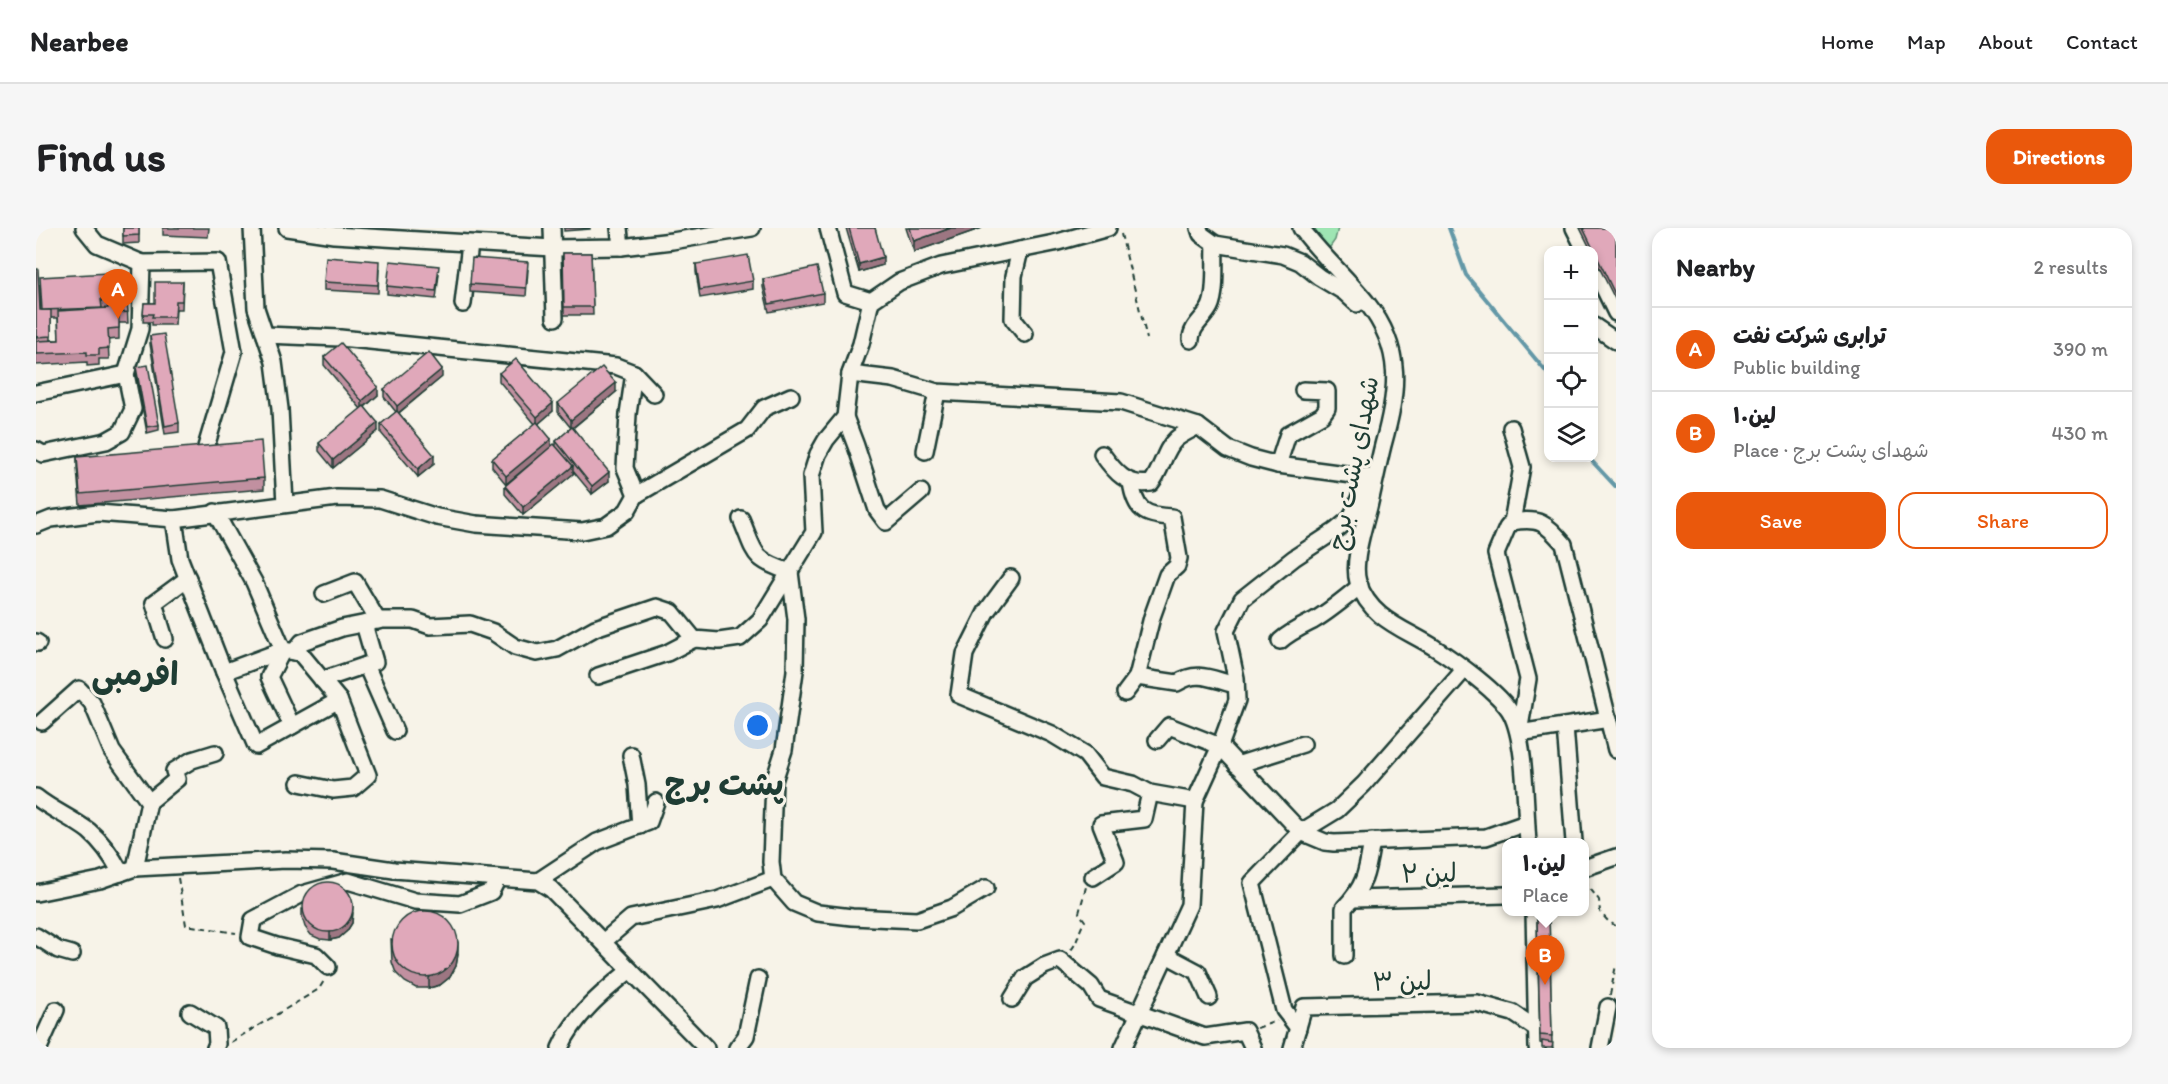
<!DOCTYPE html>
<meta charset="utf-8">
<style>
body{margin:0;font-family:Itim,"Playpen Sans Arabic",sans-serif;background:#f6f6f6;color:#202124}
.controls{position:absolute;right:18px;top:18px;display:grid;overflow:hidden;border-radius:12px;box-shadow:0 3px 9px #0003}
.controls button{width:54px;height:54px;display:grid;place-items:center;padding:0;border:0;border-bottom:2px solid #e0e0e0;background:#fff;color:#202124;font:30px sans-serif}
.you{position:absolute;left:722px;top:498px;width:21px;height:21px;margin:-15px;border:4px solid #fff;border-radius:50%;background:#1a73e8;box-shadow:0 0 0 9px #1a73e833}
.badge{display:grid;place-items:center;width:39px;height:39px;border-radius:50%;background:#ea580c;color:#fff;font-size:20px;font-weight:700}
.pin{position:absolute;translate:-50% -50px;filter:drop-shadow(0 2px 3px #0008)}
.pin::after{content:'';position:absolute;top:32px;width:21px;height:18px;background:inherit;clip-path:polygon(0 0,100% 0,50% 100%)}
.popup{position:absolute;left:1466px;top:610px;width:87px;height:78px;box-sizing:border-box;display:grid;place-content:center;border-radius:12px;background:#fff;filter:drop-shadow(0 2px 4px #0005);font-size:20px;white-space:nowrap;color:#757577}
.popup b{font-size:22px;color:#202124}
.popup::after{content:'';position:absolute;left:50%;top:100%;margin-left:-12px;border:12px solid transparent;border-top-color:#fff}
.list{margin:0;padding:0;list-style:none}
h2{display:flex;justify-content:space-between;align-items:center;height:78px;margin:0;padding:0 24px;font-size:26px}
h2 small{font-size:20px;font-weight:400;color:#757577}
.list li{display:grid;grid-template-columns:39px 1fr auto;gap:18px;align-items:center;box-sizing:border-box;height:84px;padding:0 24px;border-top:2px solid #e0e0e0}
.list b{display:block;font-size:22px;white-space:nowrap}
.list p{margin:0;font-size:20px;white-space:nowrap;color:#757577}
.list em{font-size:20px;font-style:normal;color:#757577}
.actions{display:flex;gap:12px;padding:18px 24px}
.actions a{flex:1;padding:14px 0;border:2px solid #ea580c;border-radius:18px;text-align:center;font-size:21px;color:#ea580c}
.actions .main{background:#ea580c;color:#fff}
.icon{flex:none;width:33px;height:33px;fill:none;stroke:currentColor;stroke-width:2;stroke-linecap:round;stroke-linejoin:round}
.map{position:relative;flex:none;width:1580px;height:820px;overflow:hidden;border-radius:18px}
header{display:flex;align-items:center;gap:36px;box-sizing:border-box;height:84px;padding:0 30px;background:#fff;border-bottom:2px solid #e0e0e0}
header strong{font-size:28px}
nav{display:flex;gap:33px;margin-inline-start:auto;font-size:21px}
.intro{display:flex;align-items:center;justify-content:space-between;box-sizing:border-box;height:144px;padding:0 36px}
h1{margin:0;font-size:42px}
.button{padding:15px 27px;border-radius:18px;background:#ea580c;color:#fff;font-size:21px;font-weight:700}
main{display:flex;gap:36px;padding:0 36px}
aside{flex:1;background:#fff;border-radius:18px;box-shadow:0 3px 9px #0003}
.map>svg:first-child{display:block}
</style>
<header>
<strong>Nearbee</strong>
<nav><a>Home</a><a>Map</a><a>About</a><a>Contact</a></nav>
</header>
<div class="intro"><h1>Find us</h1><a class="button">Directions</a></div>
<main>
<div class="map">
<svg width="1580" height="820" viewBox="0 0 1580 820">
<rect width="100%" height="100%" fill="#f7f3e8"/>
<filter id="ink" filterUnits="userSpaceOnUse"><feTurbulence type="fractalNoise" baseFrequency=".0167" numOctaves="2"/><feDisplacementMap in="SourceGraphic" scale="12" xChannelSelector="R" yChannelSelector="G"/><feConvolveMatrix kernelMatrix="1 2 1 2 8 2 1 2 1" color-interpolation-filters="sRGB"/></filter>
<g filter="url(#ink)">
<!-- green -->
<polygon fill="#9ee5b3" stroke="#5e9174" stroke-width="1.5" points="1272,0 1302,0 1299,12 1294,19 1291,20"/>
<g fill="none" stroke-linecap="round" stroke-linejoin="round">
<!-- stream -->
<g stroke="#6498a7" stroke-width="4">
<polyline points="1413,0 1430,47 1512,146"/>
<polyline points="1553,230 1580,259"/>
</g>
<!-- minor casing -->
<g stroke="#1f3d34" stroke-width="20">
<g id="minor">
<polyline points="216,0 220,80 238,134 244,181 249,276"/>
<polyline points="251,0 298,7 517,20 585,19 636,13 716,0"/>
<polyline points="516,0 519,90"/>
<polyline points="583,0 585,19"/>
<polyline points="792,0 809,65 835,73"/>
<path d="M1265,0c20,27 45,49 66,75 37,47 31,88 16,142 -5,20 -9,41 -14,62 -5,19 -17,56 -11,75 12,38 48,47 77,66 19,12 66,46 76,65 15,28 14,95 17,129"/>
<polyline points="1538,0 1549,22"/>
<polyline points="1179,16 1247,27 1264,34 1283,49 1308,64 1321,76"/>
<polyline points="984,22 978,48 977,91 989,106"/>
<polyline points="106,35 182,34 198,124 170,219"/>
<polyline points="1558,40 1580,85"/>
<polyline points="427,76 434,16"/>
<polyline points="1558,98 1580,113"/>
<polyline points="229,107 304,110 580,138 598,145 618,166"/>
<path d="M1155,112c0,-14 13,-21 19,-33 7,-14 4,-46 5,-63l-14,-10 -2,-6"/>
<polyline points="598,145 592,186 589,240 600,267"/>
<polyline points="814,146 857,151 901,164 1085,174 1162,198 1192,221 1215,230 1242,237 1339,250"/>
<polyline points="0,165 90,146"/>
<polyline points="809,189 820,218 841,282 850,294 885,264"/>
<polyline points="1475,200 1486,239 1476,294"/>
<polyline points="0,222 7,226 70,213 86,204 97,181 90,146 104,101 106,35 61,16 48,0"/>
<polyline points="889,223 901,164"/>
<path d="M1066,226c13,18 25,33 49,29 11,-13 13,-33 25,-44 6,-5 15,-9 22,-13"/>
<polyline points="1242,237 1252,206 1286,187 1291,180 1291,163 1267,162"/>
<path d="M1095,254c4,28 13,34 41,35l7,41 -2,8 -10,9 -15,42 -15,60"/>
<polyline points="179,284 218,354 247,422 264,425 303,472 332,547 317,560 297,562 263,555"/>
<polyline points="138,291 144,331 188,444 247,422"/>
<path d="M705,291c15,35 10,40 49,53l6,47 -1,52 -11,79 -10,31 -3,81 2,17 21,24 24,10 34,4 65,3 35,-12 34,-20"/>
<polyline points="0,297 15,291 62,285 138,291 301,270 344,271 401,289 440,296 546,303 570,298 591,283 600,267 711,202 728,180 755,168"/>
<polyline points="975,350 950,384 929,426 923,467 1016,506 1049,526 1067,549 1097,556 1114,565 1159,573"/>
<polyline points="288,366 319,354 342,393"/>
<polyline points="129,411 118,375 152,350"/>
<path d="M1244,413c10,-9 21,-14 33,-20 17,-10 32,-23 47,-35"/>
<polyline points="0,414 2,415"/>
<polyline points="247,422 233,449 256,498"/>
<polyline points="258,424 266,414 306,400 346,392 377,392 394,398 434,396 457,404 479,419 501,425 521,421 559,400 621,379 636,384 658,411 683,413 704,410 724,392 778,304 775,248 782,226 790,212 809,189 814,146 825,116 835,73 863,54 905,38 1018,15 1072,0"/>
<polyline points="330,437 359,503"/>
<polyline points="188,444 220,518 303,472"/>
<polyline points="562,448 631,425 658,411"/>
<polyline points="286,452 339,434 328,396"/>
<path d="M1089,465l12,-16 40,6c21,-14 36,-3 59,2"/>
<path d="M1573,491l-90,14 9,-54 -32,-125 11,-26 5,-6c29,-5 34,2 52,22l52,206"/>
<polyline points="6,494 43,461 56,475 76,523 113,574 99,640"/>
<polyline points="1529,498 1538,614"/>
<polyline points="1121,512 1133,498 1184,518 1201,472 1200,450 1190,403 1206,371 1258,330 1299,303 1315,290 1329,256 1335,256"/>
<polyline points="595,527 601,557 604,598"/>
<polyline points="1201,537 1267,516"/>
<path d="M0,569c16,13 36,21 53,34 13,11 24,27 32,42"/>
<polyline points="113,574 141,551 138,543 156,532 179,525"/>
<polyline points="1548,640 1580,629"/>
<polyline points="1057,649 1080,634 1065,596 1108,591 1114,565"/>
<polyline points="502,653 561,614 613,594 620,574"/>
<path d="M0,665l64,-13 35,-12 151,-8 47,1 61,9 144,11 13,8 79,81c-27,22 -56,46 -70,78"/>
<polyline points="1317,671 1470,667"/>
<polyline points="1498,684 1501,820"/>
<polyline points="0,708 22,722 36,726"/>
<polyline points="567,714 595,690 681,672 737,651"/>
<polyline points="1130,727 1162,744 1173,769"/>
<path d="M1308,728v-48c22,-23 23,-37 28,-67"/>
<polyline points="292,739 280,727 241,718 214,709 217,692 266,666 312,653 379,673 424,676 455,664 462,650"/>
<polyline points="594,742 670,820"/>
<polyline points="976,771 989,750 1008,738 1024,732 1055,758 1063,771 1169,809 1209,803 1217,820"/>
<polyline points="154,784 180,800 181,816 179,820"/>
<polyline points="1262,800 1248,782 1216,655 1265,604 1289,614 1298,615 1450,609 1490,595"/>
<polyline points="3,820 20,782"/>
<polyline points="701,820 710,808 722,751"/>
<polyline points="1087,820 1153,677 1159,573 1184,518 1265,604 1301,582 1328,556 1428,442"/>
<polyline points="1256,820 1268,779 1441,775 1477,785 1501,801"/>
<polyline points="1564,820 1572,779"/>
</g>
</g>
<!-- path -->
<g stroke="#1f3d34" stroke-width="2" stroke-dasharray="6 4.5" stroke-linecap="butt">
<polyline points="1085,6 1111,111"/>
<polyline points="142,650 150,697 200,705"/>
<polyline points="1548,653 1563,672 1564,684 1572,693 1580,698"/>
<path d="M1035,722c8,-9 7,-19 14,-29l-6,-8 7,-26"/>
<polyline points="1574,767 1580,737"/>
<polyline points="1221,800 1241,793"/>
<polyline points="195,814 283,761 289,751"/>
</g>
<!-- minor -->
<use href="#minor" stroke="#f7f3e8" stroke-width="15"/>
</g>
<!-- wall -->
<g fill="#c190a0" stroke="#1f3d34" stroke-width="1.5" fill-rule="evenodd">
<polygon points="87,0 103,0 103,15 87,16"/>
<polygon points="127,0 173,0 172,9 127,7"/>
<polygon points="528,0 554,0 554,1 528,3"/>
<polygon points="810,0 839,0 847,37 823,44"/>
<polygon points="870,0 946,0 878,24"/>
<polygon points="1544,0 1580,0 1580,73 1557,27 1557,22 1555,22"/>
<polygon points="527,25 555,25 557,87 528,87"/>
<polygon points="660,36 717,53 717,61 664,70 660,44"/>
<path d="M0,41l4,41v-25l69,14 9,3h9l1,21h-9v16l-11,1 1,19h-10v6l-12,1v-4l-51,3zM15,90h7l1,22h-8z"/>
<polygon points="343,41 342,65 288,62 288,54"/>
<polygon points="492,42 490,68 434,64 434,56"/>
<polygon points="403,46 400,71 351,66 351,58"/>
<polygon points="727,51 787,65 787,74 733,84 727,59"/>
<polygon points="147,54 146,81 140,81 139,97 116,97 116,94 107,94 108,75 119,75"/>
<polygon points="114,108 143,195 143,204 129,206 114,116"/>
<polygon points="288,129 342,167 329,179 342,203 297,240 283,223 283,215 325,181 288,137"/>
<polygon points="100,139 123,197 123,202 111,205 100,145"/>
<polygon points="463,145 517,183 502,196 515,218 520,217 520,213 535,200 522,184 522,175 580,164 537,200 573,253 556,266 537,243 537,246 487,287 469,266 469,258 495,235 470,256 456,239 456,231 499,196 463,153"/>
<polygon points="406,149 363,185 398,236 382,249 345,205 345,196 360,184 348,169 348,161"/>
<polygon points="41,229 228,250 228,261 44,277 41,240"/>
<polygon points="266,681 317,685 316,695 311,703 303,710 294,712 284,711 275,707 269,699 266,689"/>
<polygon points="1513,687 1516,815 1517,820 1504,815 1501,690"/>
<polygon points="355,711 422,726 420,738 414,749 404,757 393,760 380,760 369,754 360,745 356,734"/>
</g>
<!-- shaded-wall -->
<g fill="#9d7682" stroke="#1f3d34" stroke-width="1.5">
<polygon points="915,0 946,0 878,24 878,13"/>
<polygon points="847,29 847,37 823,44 823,36"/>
<polygon points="406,141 406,149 361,186 361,178"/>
<polygon points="580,155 580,164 535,201 535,192"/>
<polygon points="342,159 342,167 326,181 326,173"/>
<polygon points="517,175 517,183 501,197 501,189"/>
<polygon points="342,195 342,203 297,240 297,232"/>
<polygon points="515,211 515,219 470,256 470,248"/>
<polygon points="398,227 398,236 382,249 382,241"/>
<polygon points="537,238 537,246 487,287 487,279"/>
<polygon points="573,244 573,253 556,266 556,258"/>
<polygon points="317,677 316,695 311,703 303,710 294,712 294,704"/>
<polygon points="422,715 422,726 420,738 414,749 404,757 393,760 393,750"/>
</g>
<!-- building -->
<g fill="#e0a8ba" stroke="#1f3d34" stroke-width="1.5">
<polygon points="87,0 103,0 103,7 87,8"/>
<polygon points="813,0 839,0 847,29 823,36"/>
<polygon points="874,0 915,0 878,13"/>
<polygon points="1547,0 1580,0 1580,68"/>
<polygon points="527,25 555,25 557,79 528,79"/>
<polygon points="712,27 717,53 664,62 660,36"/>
<polygon points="290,29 343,33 342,57 288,54"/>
<polygon points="436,30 492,34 490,60 434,56"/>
<polygon points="354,33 403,38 400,63 351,58"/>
<polygon points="781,39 787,65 733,76 727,51"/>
<polygon points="0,41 2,41 4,82 15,82 15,108 0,109"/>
<polygon points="72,45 73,71 65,71 66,80 6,82 4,49"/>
<polygon points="119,54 147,54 146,73 140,73 139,89 116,89 117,86 107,86 108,75 119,75"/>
<polygon points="71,71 81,71 82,74 91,74 92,84 83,85 83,100 72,101 73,120 63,121 63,127 51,127 51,124 0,126 0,113 23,112 22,83 72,80"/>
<polygon points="128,106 143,195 129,198 114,108"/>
<polygon points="305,115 342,159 326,173 288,129"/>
<polygon points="393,124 406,141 361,178 348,161"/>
<polygon points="480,131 517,175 501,189 463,145"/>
<polygon points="112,137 123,197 111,199 100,139"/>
<polygon points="566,139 580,155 535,192 522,175"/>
<polygon points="328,178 342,195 297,232 283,215"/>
<polygon points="361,183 398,227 382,241 345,196"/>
<polygon points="501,194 515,211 470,248 456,231"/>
<polygon points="536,199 573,244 556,258 520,213"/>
<polygon points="225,213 228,250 44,266 41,229"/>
<polygon points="518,216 537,238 487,279 469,258"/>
<circle cx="292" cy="679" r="25"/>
<circle cx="389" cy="716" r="33"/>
<polygon points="1513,687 1516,808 1504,807 1501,690"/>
<polygon points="1506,813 1517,815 1516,820 1506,820"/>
</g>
</g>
<g text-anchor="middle" stroke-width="6" stroke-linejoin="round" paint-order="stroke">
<!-- street labels -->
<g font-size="26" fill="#1f3d34" stroke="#f7f3e8">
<text transform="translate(1317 235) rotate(-79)" y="9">شهدای پشت برج</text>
<text transform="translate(1393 645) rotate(-1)" y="9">لین ۲</text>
<text transform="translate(1366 753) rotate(-1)" y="9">لین ۳</text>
</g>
<!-- district labels -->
<g font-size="32" font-weight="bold" fill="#1f3d34" stroke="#f7f3e8">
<text x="99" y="457">افرمبی</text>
<text x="688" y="567">پشت برج</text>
</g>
</g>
</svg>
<div class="controls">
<button>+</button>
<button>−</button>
<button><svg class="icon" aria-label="locate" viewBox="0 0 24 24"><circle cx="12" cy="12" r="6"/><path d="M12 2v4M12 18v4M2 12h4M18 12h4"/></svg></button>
<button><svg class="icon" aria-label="layers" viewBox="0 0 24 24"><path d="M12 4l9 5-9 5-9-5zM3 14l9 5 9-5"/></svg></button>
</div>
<div class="you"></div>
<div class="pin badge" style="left:82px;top:91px">A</div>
<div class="pin badge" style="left:1509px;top:757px">B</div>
<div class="popup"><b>لین۱۰</b>Place</div>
</div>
<aside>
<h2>Nearby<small>2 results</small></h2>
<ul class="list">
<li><span class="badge">A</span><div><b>ترابری شرکت نفت</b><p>Public building</p></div><em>390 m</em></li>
<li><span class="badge">B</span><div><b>لین۱۰</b><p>Place · شهدای پشت برج</p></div><em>430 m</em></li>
</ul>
<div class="actions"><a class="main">Save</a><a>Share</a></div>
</aside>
</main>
